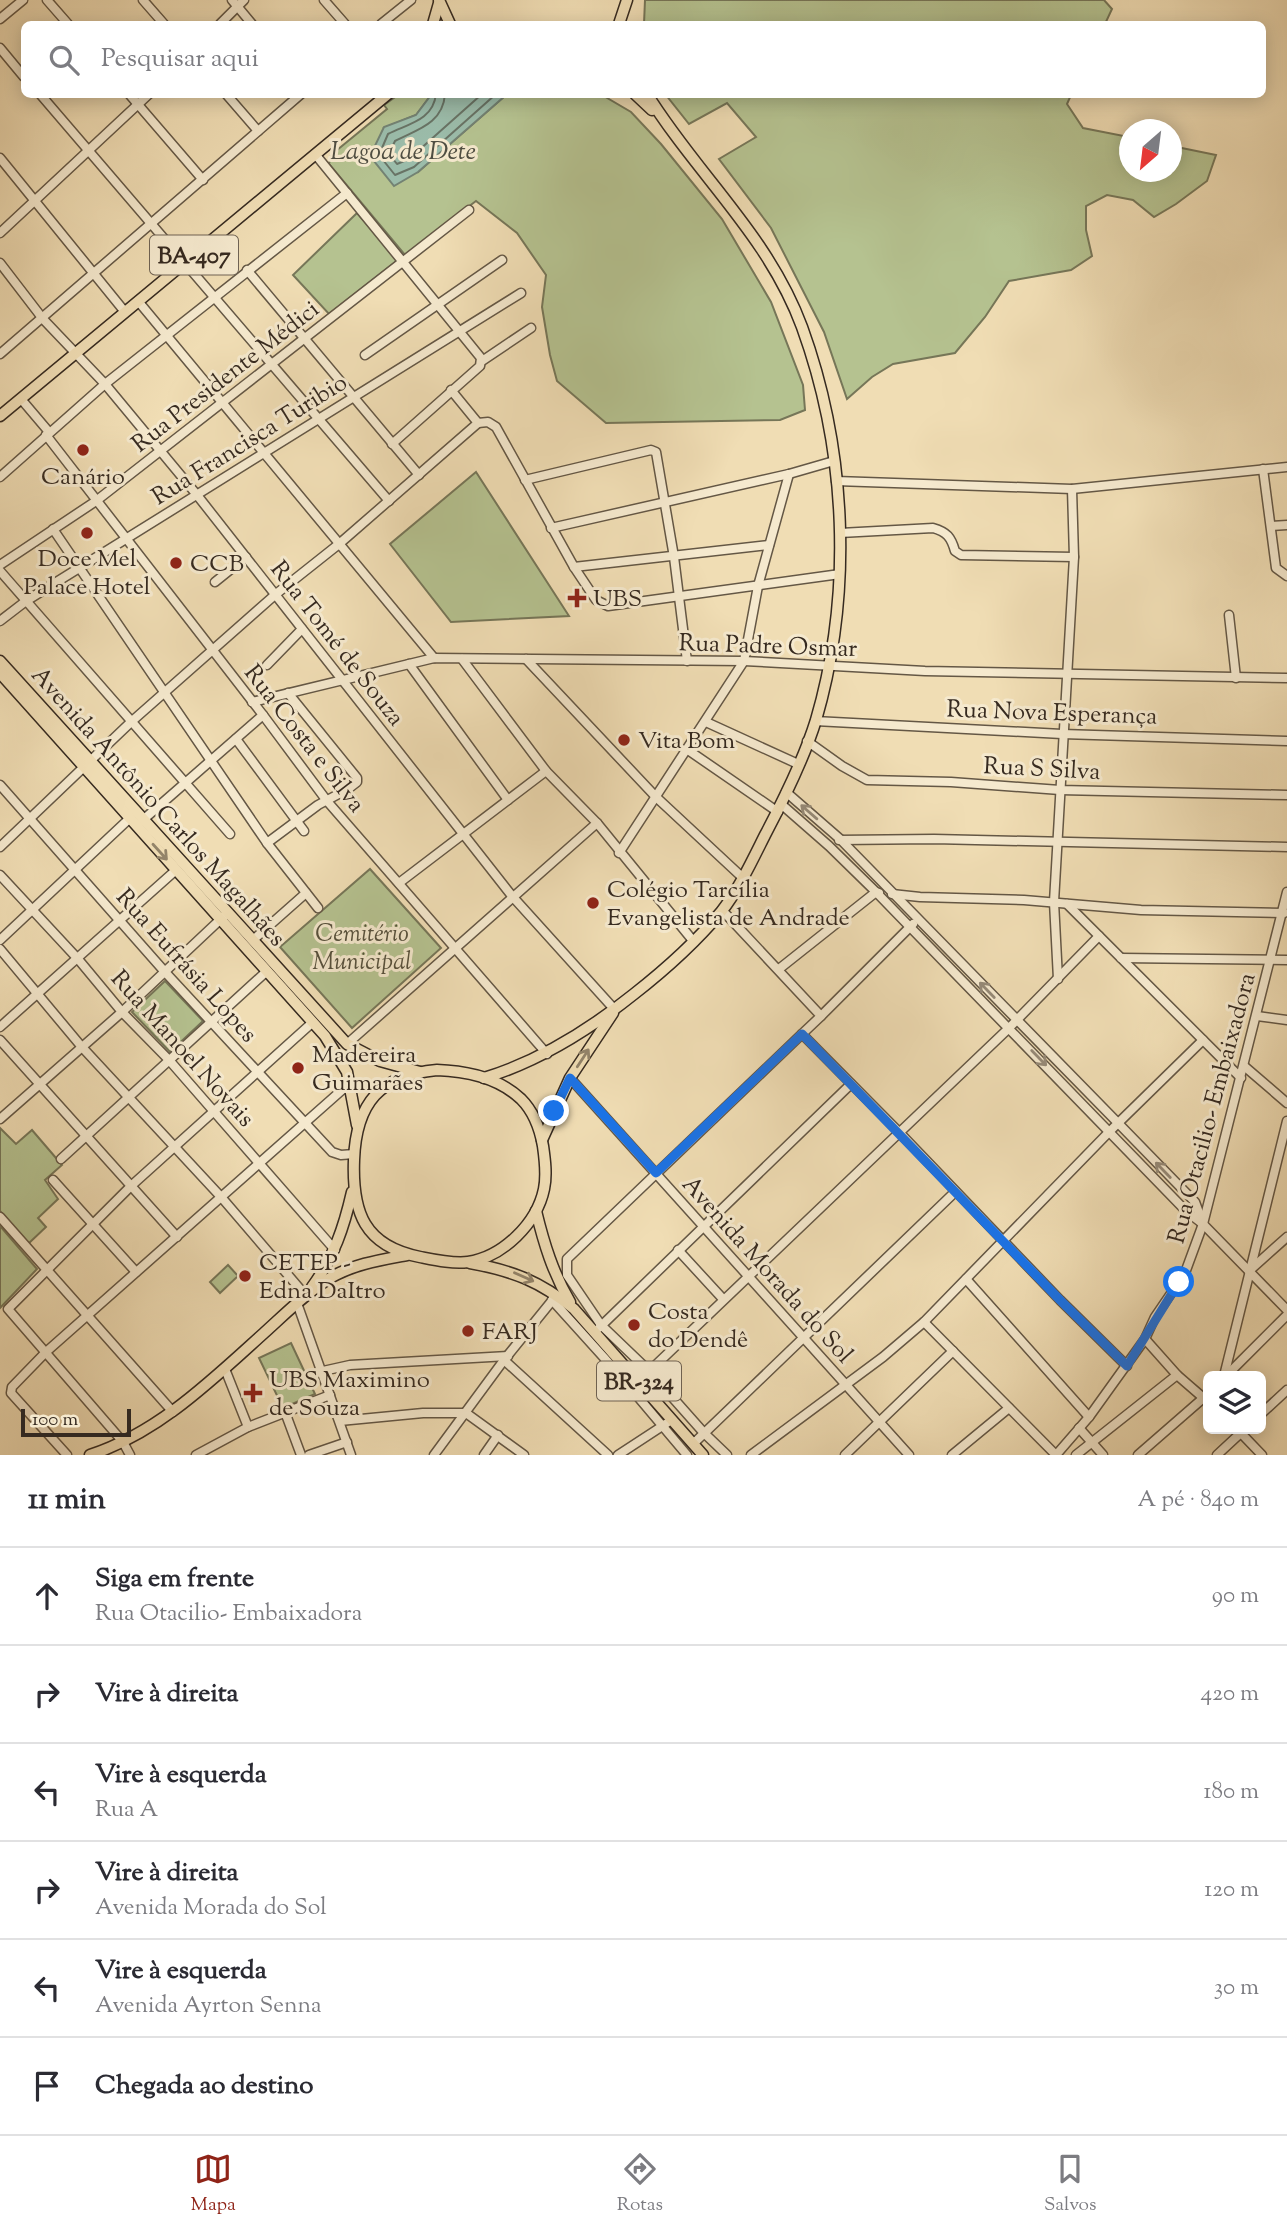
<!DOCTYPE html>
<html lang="pt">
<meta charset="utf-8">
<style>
body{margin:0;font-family:"Sorts Mill Goudy",serif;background:#f2f2f3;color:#2b2b33}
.controls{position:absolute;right:21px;bottom:21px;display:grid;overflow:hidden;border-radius:10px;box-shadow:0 4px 18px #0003}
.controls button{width:63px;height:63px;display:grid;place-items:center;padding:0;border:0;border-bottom:2px solid #e1e1e2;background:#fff;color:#2b2b33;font:35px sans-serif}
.compass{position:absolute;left:1119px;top:119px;width:63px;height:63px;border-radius:50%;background:#fff;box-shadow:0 4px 18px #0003;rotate:208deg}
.scale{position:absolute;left:21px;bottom:18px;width:110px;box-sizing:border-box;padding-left:7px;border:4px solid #362a20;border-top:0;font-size:19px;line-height:24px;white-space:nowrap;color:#362a20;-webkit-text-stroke:5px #f5e9ce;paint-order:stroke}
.stop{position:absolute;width:21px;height:21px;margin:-16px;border:5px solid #1a73e8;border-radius:50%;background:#fff}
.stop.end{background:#1a73e8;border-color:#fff;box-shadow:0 2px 7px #0008}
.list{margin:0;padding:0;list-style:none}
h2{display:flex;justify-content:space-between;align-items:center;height:91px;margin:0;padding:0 28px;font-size:30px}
h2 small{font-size:23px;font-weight:400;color:#7c7c81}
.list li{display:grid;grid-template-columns:46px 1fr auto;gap:21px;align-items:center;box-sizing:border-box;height:98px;padding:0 28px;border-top:2px solid #e1e1e2}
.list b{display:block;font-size:26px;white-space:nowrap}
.list p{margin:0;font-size:23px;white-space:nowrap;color:#7c7c81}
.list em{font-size:23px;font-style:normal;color:#7c7c81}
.icon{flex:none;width:38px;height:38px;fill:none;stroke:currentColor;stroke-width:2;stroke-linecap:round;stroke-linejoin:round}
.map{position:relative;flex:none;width:1287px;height:1455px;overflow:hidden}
.search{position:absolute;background:#fff;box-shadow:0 4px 18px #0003;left:21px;right:21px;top:21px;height:77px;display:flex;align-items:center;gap:18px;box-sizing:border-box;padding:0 24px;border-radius:10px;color:#7c7c81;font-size:26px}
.sheet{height:679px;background:#fff}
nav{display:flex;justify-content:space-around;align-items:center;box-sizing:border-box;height:98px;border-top:2px solid #e1e1e2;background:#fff;font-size:19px;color:#7c7c81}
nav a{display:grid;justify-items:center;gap:4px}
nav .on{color:#8f2418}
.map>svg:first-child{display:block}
</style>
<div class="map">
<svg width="1287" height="1455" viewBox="0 0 1287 1455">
<rect width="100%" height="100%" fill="#f0ddb4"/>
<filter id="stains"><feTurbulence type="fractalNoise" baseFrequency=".00286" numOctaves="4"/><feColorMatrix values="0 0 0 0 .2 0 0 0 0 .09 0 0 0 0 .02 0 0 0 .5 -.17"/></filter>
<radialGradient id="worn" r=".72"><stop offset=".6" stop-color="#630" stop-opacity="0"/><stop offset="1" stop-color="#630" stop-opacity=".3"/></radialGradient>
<!-- green -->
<g fill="#b5c290" stroke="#767658" stroke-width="2">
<polygon points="645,0 1104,0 1112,9 1105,24 644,24"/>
<polygon points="398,95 431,95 416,115 384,128 418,172 506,95 602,95 631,112 661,144 722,219 771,302 803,385 805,410 780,420 606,423 557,381 550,355 542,307 546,275 517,233 476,201 405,255 329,164 331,155 387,109 384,105"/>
<polygon points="666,95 1071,95 1067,104 1083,128 1129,137 1130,172 1172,172 1172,146 1216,155 1207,181 1176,204 1154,217 1133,200 1107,195 1086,206 1086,230 1092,256 1071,270 1009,281 985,317 955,353 893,364 872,377 847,399 824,332 771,228 719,159 756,137 727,103 689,124"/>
<polygon points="357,213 398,260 329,314 293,275"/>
<polygon points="476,472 569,616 451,622 390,544"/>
<polygon points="370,869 441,948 352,1028 280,947"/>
<polygon points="165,981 203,1021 170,1052 132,1012"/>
<polygon points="0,1128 16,1144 32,1130 62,1165 45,1180 58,1199 38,1218 46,1227 28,1244 0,1211"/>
<polygon points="0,1226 37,1269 0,1308"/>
<polygon points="228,1265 238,1276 220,1293 210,1282"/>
<polygon points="291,1343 315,1394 283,1408 259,1358"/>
</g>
<!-- water -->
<polygon fill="#9bbcaa" stroke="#738273" stroke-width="2" points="431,95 506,95 418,172 394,186 370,156 384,127 416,115"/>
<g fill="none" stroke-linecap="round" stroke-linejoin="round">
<!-- shore -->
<g stroke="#687365" stroke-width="2">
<path d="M436,94c-3,27 -29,30 -48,40l-9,21 16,20 19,-8 82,-73"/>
<path d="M445,94c-2,30 -29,36 -50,47l-6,13 8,10 12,-5 73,-65"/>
</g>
<!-- minor casing -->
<g stroke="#645745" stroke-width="11">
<g id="minor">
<polyline points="47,0 68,24"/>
<polyline points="143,0 164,24"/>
<polyline points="232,0 252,24"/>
<polyline points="324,0 345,24"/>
<polyline points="0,19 23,0"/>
<polyline points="220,24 244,0"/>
<polyline points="381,24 411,0"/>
<polyline points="0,48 24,77"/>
<polyline points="40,94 389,501"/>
<polyline points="129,94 203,180"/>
<polyline points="226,94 258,131"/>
<polyline points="315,154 481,358 480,366 392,444"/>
<polyline points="0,158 125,312"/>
<polyline points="0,233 149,94"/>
<polyline points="0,263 43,319 105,384 197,495 512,896 615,1010"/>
<polyline points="247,270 419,475"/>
<polyline points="138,301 434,658"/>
<polyline points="0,354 301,94"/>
<polyline points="365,355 502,260"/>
<polyline points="482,361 531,328"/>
<polyline points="451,390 478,423"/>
<polyline points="21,399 49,432"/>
<polyline points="478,423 488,422 496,427 574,567 596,600 608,606 840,574"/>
<polyline points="46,435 263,715 327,801 547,1054"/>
<polyline points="1263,469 1276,568 1287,576"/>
<polyline points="0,477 105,384 347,193"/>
<polyline points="525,480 651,450 656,452 674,557 687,661"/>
<polyline points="836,481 1072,489 1287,467"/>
<polyline points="1271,526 1287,525"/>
<polyline points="551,528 789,474 834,461"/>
<polyline points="53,529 267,843 318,908"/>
<path d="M840,533l93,-5c14,4 18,9 22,23l6,4 113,2"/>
<polyline points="0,565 96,501 469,210"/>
<polyline points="574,567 769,545"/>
<polyline points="0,571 230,834"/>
<polyline points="215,582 246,557"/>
<polyline points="1229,615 1236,678"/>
<polyline points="0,621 26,601 521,293"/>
<polyline points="462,659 546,771 597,823 694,942"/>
<polyline points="526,659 656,797 743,878"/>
<polyline points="409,664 508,800"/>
<polyline points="267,665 302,629"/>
<polyline points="252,702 434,658 744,661 925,671 1287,678"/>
<polyline points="815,721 1062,734 1287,741"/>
<polyline points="706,722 798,764"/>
<polyline points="236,739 304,831"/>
<polyline points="807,741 842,766 867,780 951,782 1060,790 1287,795"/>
<polyline points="688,750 778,812"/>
<polyline points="0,785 165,972 332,1152 341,1155 354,1154"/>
<polyline points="786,792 840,839 1118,1123 1195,1202 1202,1221"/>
<polyline points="781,804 829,846 876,892 1186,1211 1203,1224 1287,1310"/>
<polyline points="144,819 263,715"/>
<polyline points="839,840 934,839 1287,847"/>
<polyline points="267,843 318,805 348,789 357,782 357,778 288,693"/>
<polyline points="0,847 131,722 276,594 339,544 478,423"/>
<polyline points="619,853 744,661 758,586 789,474"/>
<polyline points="0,875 78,959 122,1012 169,1060 335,1250"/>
<polyline points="399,883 546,771"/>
<polyline points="892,894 920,897 1024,900 1141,910 1284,913"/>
<polyline points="1067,904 1241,1078"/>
<polyline points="722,910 821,1016 802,1034 899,1132 1060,1300 1127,1366"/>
<polyline points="0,940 130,818"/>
<polyline points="253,940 306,893"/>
<polyline points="0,949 81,1046 222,1198 306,1296"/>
<polyline points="1121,958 1287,960"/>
<polyline points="779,969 876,892 879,893"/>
<polyline points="1058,979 1054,902 1074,557 1072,489"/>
<polyline points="821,1016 913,924"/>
<polyline points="1257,1016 1287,1020"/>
<polyline points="0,1027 176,870"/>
<polyline points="0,1040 177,1237"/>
<polyline points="347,1044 597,823"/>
<polyline points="1244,1066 1287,1103"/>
<polyline points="570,1078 909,1455"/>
<polyline points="0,1119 122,1012 224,916"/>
<polyline points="61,1159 267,971"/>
<polyline points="53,1180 136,1272"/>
<polyline points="0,1217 173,1412"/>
<polyline points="678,1250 723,1299"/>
<polyline points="1249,1271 1287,1237"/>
<polyline points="966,1279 1089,1417"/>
<polyline points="552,1300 617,1372 687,1455"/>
<polyline points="297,1303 351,1455"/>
<polyline points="924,1322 1056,1455 1089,1417 1145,1339 1155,1317 1185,1273 1203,1224 1287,892"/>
<polyline points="599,1328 851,1084"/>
<polyline points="1145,1339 1177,1375 1207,1401"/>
<polyline points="504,1360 608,1455"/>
<polyline points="225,1369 248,1427"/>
<polyline points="323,1371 350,1365 508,1356"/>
<polyline points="1224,1376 1287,1121"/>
<polyline points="1226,1376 1287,1315"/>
<polyline points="639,1381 1009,1028 1099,936"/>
<polyline points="285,1412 301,1455"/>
<polyline points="1261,1414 1287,1390"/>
<polyline points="340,1421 423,1413 466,1413 524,1455"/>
<polyline points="1079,1428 1103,1455"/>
<polyline points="1237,1429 1262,1455"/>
<polyline points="693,1444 955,1192"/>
<polyline points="67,1455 11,1393 12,1387 46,1352 351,1082"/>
<polyline points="130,1455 123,1442 8,1309 131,1186 313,1022"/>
<polyline points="196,1455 248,1427 330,1395"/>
<polyline points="309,1455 347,1442"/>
<polyline points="434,1455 504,1360 555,1297"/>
<polyline points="484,1455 498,1435"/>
<polyline points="618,1455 667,1423"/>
<polyline points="727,1455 704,1433 649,1371 601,1325 567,1275 567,1259 802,1034"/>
<polyline points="751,1455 883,1357 924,1322 1110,1131 1203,1040"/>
<polyline points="845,1455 953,1351"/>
<polyline points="952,1455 1009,1408"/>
<polyline points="1076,1455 1177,1375"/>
<polyline points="1138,1455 1208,1394"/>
<polyline points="1217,1455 1245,1429"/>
</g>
</g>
<!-- major casing -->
<g stroke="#362a20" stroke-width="13">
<g id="major">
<polyline points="439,0 450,24"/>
<polyline points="433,24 439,3"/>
<polyline points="619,24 627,0"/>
<polyline points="635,94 652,110"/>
<polyline points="0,416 388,94"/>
<polyline points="0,661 347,1044 380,1061 420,1072"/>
<polyline points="0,673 325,1036 347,1072 357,1125"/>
<path d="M437,1070c29,1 62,8 84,29 13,13 19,30 22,47 2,14 4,29 1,43 -7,34 -41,68 -76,73 -15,2 -33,-2 -48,-5 -56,-11 -68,-45 -66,-97 2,-57 26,-85 83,-90z"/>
<path d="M484,1078c56,-17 105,-48 150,-84 32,-25 61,-51 87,-82 18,-23 31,-51 44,-77 19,-36 39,-76 51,-115 37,-127 31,-269 -14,-393 -34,-92 -105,-152 -155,-233"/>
<polyline points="542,1140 570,1078 613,1013"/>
<path d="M536,1211c8,33 17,62 34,91"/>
<path d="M470,1263c43,8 70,18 104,46l129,146"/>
<path d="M312,1287c22,-30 32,-60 40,-95"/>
<path d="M90,1455c68,-22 122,-75 174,-122 21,-19 42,-40 66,-55 24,-14 50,-18 77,-23"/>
</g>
</g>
<!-- minor -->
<use href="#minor" stroke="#f5e9ce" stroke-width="8"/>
<!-- major -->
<use href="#major" stroke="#f0ddb4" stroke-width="10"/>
</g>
<!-- one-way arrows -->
<defs><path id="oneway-shaft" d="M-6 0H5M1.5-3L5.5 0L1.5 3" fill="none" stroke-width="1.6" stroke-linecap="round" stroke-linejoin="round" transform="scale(1.75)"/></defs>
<g stroke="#968a77">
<use href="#oneway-shaft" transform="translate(809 812) rotate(-139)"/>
<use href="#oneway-shaft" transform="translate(987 990) rotate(-134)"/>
<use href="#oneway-shaft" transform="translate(1039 1058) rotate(46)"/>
<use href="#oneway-shaft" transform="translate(1163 1170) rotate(-134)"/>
</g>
<g stroke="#93846a">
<use href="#oneway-shaft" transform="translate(160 852) rotate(48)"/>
<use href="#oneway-shaft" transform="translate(583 1058) rotate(-57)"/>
<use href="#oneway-shaft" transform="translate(524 1277) rotate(24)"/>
</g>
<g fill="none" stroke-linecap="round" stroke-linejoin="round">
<!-- route -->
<polyline stroke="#1a73e8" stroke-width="9" points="554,1111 570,1078 656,1173 802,1034 1060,1300 1127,1366 1179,1282"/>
</g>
<!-- markers -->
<g fill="#8f2418" stroke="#f5e9ce" stroke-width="2.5">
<circle cx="83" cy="450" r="7"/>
<circle cx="87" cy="533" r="7"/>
<circle cx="176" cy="563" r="7"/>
<path d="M573.5 587.5h7v7h7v7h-7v7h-7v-7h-7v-7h7z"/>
<circle cx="624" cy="740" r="7"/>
<circle cx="593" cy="903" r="7"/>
<circle cx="298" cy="1068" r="7"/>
<circle cx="245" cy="1276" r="7"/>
<circle cx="634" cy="1325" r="7"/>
<circle cx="468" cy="1331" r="7"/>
<path d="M249.5 1382.5h7v7h7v7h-7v7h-7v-7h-7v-7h7z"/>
</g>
<g text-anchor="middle" stroke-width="6" stroke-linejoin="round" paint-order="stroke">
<!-- shield labels -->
<g fill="#f5e9ce" stroke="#6f6354" stroke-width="2">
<rect x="150" y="235.5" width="88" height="39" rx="5"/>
<rect x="597" y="1361.5" width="84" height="39" rx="5"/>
</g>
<g font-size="23" font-weight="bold" fill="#362a20">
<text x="194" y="263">BA-407</text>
<text x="639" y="1389">BR-324</text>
</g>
<!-- street labels -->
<g font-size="24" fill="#362a20" stroke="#f5e9ce">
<text transform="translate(225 376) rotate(-38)" y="8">Rua Presidente Médici</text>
<text transform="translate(249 439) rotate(-32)" y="8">Rua Francisca Turibio</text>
<text transform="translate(338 643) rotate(52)" y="8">Rua Tomé de Souza</text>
<text transform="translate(768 645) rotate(2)" y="8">Rua Padre Osmar</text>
<text transform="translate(1052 712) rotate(2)" y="8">Rua Nova Esperança</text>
<text transform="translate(305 738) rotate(52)" y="8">Rua Costa e Silva</text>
<text transform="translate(1042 768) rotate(3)" y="8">Rua S Silva</text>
<text transform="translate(159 806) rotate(48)" y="8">Avenida Antônio Carlos Magalhães</text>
<text transform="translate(187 965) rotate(48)" y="8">Rua Eufrásia Lopes</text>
<text transform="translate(183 1048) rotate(48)" y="8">Rua Manoel Novais</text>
<text transform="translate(1211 1108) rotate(-75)" y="8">Rua Otacilio- Embaixadora</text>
<text transform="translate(768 1269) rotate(48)" y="8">Avenida Morada do Sol</text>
</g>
<!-- poi labels -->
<g font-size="24" fill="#362a20" stroke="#f5e9ce" text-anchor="start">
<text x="83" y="484" text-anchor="middle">Canário</text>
<text x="87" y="566" text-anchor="middle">Doce Mel<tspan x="87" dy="28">Palace Hotel</tspan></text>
<text x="190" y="571">CCB</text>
<text x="593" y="606">UBS</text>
<text x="638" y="748">Vita Bom</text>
<text x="607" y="897">Colégio Tarcília<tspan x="607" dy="28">Evangelista de Andrade</tspan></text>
<text x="312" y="1062">Madereira<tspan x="312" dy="28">Guimarães</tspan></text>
<text x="259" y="1270">CETEP -<tspan x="259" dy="28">Edna DaItro</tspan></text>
<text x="648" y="1319">Costa<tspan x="648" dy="28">do Dendê</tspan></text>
<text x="482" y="1339">FARJ</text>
<text x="269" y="1387">UBS Maximino<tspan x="269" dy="28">de Souza</tspan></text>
</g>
<!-- park labels -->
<g font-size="24" font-style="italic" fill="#56503c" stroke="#f5e9ce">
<text x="362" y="941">Cemitério<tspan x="362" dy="28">Municipal</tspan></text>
</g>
<!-- water labels -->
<g font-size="26" font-style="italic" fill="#4f4e42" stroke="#f5e9ce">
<text x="403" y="159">Lagoa de Dete</text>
</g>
</g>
<rect width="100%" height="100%" filter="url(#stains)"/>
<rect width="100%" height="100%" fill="url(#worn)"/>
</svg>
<div class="controls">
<button><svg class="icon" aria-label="layers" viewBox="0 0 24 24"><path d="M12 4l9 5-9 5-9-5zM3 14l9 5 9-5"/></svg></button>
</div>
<svg class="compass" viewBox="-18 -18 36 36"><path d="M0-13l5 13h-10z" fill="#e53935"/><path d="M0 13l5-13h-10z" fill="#7c7c81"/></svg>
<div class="scale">100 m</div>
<div class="stop" style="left:1179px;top:1282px"></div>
<div class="stop end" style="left:554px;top:1111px"></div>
<div class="search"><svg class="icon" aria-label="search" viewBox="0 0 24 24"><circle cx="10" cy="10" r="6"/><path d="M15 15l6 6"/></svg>Pesquisar aqui</div>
</div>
<section class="sheet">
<h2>11 min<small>A pé · 840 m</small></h2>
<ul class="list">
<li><svg class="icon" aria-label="ahead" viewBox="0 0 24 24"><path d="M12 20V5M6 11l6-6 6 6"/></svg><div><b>Siga em frente</b><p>Rua Otacilio- Embaixadora</p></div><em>90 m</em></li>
<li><svg class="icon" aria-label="right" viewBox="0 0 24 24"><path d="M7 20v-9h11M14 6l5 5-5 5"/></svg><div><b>Vire à direita</b></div><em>420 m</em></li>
<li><svg class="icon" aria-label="left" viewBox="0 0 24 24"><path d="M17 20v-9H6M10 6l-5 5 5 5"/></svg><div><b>Vire à esquerda</b><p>Rua A</p></div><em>180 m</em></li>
<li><svg class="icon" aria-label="right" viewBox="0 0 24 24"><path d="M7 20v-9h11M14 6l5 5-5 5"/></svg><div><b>Vire à direita</b><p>Avenida Morada do Sol</p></div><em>120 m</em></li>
<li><svg class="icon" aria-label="left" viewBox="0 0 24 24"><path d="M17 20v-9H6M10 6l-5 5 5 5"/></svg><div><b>Vire à esquerda</b><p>Avenida Ayrton Senna</p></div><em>30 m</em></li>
<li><svg class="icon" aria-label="arrive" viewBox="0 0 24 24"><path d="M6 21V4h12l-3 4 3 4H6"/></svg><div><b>Chegada ao destino</b></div></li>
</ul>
</section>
<nav>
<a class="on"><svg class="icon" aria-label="map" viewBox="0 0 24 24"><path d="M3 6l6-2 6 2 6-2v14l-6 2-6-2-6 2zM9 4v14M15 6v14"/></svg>Mapa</a>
<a><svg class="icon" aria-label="directions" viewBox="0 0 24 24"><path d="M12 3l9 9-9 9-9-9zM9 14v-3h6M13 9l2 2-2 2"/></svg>Rotas</a>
<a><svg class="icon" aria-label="saved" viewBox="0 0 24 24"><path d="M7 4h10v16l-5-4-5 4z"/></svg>Salvos</a>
</nav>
